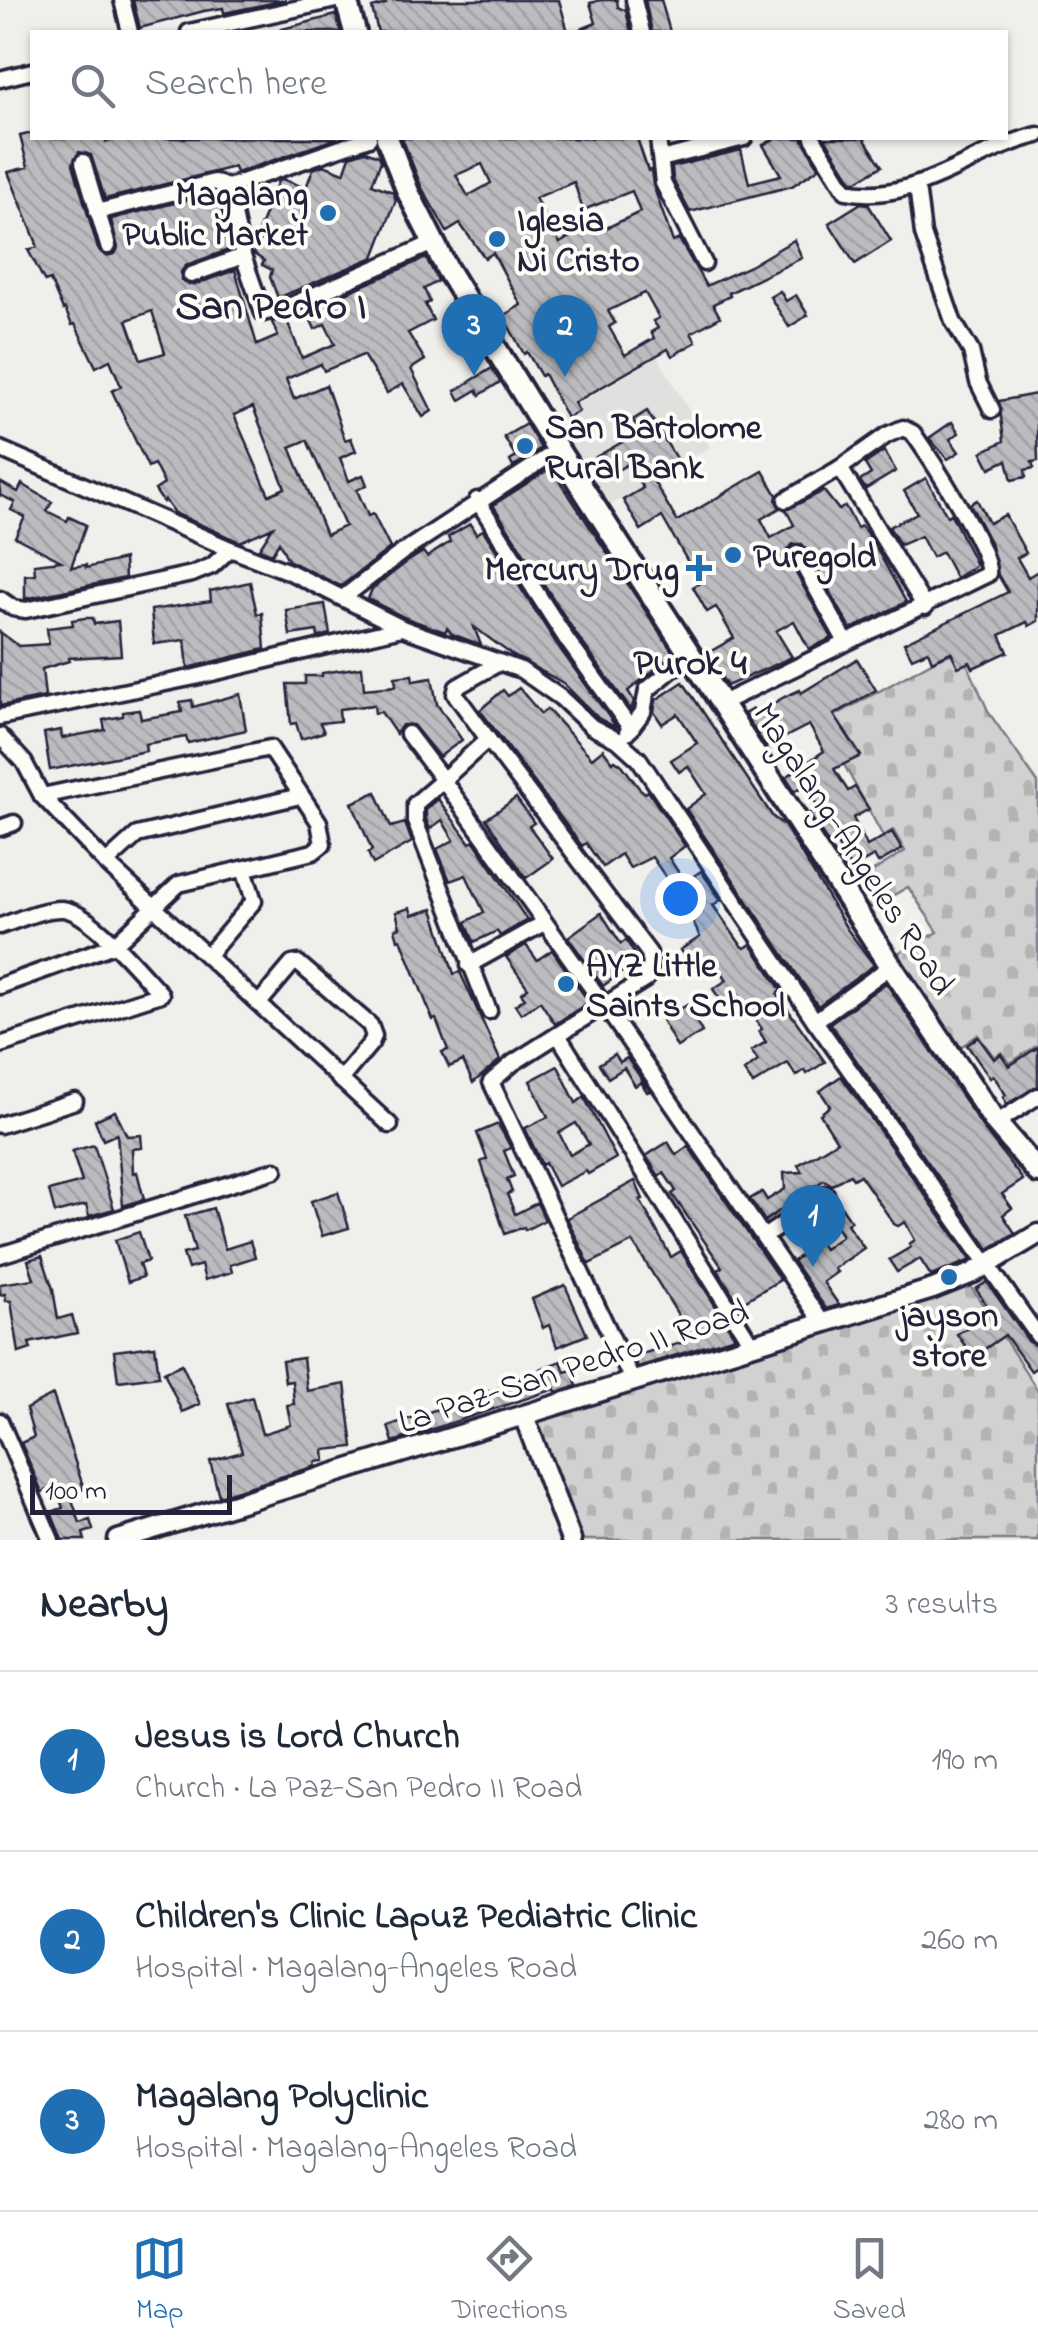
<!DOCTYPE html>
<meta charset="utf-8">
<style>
body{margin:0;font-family:"Indie Flower",sans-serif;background:#f6f6f7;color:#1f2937}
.scale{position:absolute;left:30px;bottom:25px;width:202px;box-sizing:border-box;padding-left:10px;border:5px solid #22223b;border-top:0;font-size:28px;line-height:35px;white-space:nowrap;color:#22223b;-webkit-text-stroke:8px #fdfcf7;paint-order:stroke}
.you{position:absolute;left:680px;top:898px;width:35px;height:35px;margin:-25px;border:8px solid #fff;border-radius:50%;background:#1a73e8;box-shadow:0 0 0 15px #1a73e833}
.badge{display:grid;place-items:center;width:65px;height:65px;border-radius:50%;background:#1f6fb2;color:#fff;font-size:32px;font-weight:700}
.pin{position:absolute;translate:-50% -82px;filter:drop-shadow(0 2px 5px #0008)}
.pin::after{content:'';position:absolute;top:52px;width:35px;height:30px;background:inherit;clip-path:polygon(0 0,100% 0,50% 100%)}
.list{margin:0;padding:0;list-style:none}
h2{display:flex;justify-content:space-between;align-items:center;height:130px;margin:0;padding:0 40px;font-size:42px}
h2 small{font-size:32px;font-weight:400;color:#747a83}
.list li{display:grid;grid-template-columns:65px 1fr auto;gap:30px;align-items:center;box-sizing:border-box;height:180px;padding:0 40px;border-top:2px solid #e0e1e3}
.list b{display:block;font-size:38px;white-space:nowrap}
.list p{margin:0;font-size:32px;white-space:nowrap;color:#747a83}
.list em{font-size:32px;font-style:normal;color:#747a83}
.icon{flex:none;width:55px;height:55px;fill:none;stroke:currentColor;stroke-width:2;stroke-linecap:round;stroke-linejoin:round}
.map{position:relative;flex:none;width:1038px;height:1540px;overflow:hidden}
.search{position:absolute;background:#fff;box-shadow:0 2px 8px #0004;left:30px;right:30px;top:30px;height:110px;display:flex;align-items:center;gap:25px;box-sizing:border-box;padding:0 35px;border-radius:0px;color:#747a83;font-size:38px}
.sheet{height:670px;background:#fff}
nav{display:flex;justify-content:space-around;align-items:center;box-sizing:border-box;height:140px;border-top:2px solid #e0e1e3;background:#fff;font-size:28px;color:#747a83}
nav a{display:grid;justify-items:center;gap:5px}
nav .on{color:#1f6fb2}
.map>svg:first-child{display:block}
</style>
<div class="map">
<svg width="1038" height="1540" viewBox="0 0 1038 1540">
<defs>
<pattern id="cemetery-stones" width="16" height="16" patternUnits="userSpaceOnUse" patternTransform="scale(2.5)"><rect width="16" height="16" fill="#d2d1d1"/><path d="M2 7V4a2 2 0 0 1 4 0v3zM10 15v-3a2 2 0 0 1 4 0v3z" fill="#b4b3b4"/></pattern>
<pattern id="building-back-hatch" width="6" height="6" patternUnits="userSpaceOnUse" patternTransform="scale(2.5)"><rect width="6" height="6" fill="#bcbcc0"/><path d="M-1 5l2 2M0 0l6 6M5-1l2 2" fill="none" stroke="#a1a1a6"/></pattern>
</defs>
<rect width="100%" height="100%" fill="#f0efec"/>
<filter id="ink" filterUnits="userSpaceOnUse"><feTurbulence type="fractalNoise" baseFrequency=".01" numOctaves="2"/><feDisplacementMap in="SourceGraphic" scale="20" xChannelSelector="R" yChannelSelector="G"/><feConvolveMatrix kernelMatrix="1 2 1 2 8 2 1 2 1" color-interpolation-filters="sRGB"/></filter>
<g filter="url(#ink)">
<!-- built -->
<polygon fill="#e0e0df" points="658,357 710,447 602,510 550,420"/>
<!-- cemetery -->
<g fill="url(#cemetery-stones)" stroke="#7a7a86" stroke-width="2.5">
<polygon points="961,650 989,713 1038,783 1038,1045 1010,1063 1002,1052 994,1057 978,1035 959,1048 896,954 938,932 908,887 869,909 853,884 905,851 893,830 883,836 823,726 831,718 937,659"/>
<polygon points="970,1285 1038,1391 1038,1540 579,1540 533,1422"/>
</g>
<!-- building -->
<g fill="url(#building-back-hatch)" stroke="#22223b" stroke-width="2.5" fill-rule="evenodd">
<polygon points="133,0 286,0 224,13 223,8 204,11 140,28"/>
<polygon points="385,0 559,0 568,32 378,32 372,8 386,4"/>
<polygon points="600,0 617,0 618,7 626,11 631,32 574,32 596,23 590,3"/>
<polygon points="645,0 661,0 670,32 652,32"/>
<polygon points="336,15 341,32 283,32 282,29"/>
<path d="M32,133v5h74v4l17,-4h215l-102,35 -2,-6 -129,32 -14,-44 -12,-3 -6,12 25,85 8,7 9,-2 3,-6 -7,-29 103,-26 4,2 13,54 -45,16 -5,7v8l13,5 41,-15 22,75 21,-9 -6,-14 14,-4 16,40 33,-14 -10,-20 -10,5 -7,-15 21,-9 -2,-4 99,-43 12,23 -14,8 6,13 -5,2 8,16 -25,13 17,27 -14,9 21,42 -9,6 -20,-33 -16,9 -24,-38 -39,16 -3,-7 -35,15 8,20 32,-14 19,55 6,-2 5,13 -16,7 9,23 14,-6 4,10 -10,5 11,26 5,-2 17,34 -49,38 -53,-26 -9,-18 -7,12 -13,-5 14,-22 -33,15 -66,-29 -9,-13 -2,2 -8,-12 9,-6 -10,-20 -6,3 -36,-76 9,-5 -11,-26 -14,7 -21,-43 -3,1 -7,-16 -2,1 -13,-30 -5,2 -17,-32 9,-3 -1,-6 -28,-69 20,-5 -8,-31zM152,311l13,42 -24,7 -14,-40zM253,407l32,81 -16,7 -35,-80zM307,440l38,86 -19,9 -36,-88z"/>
<path d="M402,138h235l11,33 3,-1 2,15 20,57 6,-3 27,47 44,-20 44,-26 8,18 -73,35 1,3 -17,8 7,13 -29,16 5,9 -24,14 -4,-7 -94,54 5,8 -12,7 -23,-44 -3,2 -14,-24 -3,2 -21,-38 18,-11 -28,-52 -8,5 -25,-34 -13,8 -26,-46zM482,164l9,19 -23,13 -12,-21zM574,182l9,28 49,-19 8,21 -42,20 -6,-17 -19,7 3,11 -16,10 -25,-45zM645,293l14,25 -6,3 5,7 -7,4 3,6 -29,17 -16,-28 6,-4 -7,-12z"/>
<polygon points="776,138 802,138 819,168 792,186 690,212 673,180 672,167 741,150 749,183 781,175 763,145"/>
<polygon points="825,138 864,138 882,166 857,181 852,181"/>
<polygon points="365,151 379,156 381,161 372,184 393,192 396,200 374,257 278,298 270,277 272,270 262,265 264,261 254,254 263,234 258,232 278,181 282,179 306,188 313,169 324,165 344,173 350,156"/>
<polygon points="861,203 868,204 891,241 855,264 829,223"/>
<polygon points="780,291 786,301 796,295 808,315 789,327 770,297"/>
<polygon points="492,368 500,382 480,395 477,390 460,400 455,391"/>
<polygon points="1036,394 1038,461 1032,462 1034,468 1025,470 1026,477 1012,480 1007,460 990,468 982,452 1004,441 999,401"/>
<polygon points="647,411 677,460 651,477 677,521 763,471 777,495 776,501 780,508 761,519 771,538 794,525 786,510 824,491 839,510 845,506 857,528 861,526 870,537 906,602 851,629 806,549 802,544 793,544 788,549 788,559 832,638 809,649 794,621 776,631 792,657 727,686 706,654 734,638 716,607 707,612 693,587 700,583 662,517 641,530 623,500 643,488 628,464 607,476 596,457 640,432 633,420"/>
<polygon points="952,422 959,433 950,439 959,452 948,459 929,438"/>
<polygon points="526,424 541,448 513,467 510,461 516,457 504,437"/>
<polygon points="884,451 896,471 866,489 860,481 871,474 865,464"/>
<polygon points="551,468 674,654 628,691 634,701 631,710 576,634 493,505"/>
<polygon points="926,478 947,516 951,514 976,565 956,578 942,552 932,557 921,536 900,545 889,527 917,513 904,491"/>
<polygon points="0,482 18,492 22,484 52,502 47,511 67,521 69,517 86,525 71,567 86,565 86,568 124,559 125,578 25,599 25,575 35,574 34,564 61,561 15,537 25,517 11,510 15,502 0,495"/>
<polygon points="977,500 989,523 1005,515 1026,553 1017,558 1028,577 1038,571 1038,621 1029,626 1027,622 1000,635 1008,652 973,668 970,662 958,667 951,652 932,661 928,651 912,658 904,643 1008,592 998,575 990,542 970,504"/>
<polygon points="470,524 476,534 483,530 558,646 617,728 598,718 563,683 512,655 474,627 481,645 452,634 447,628 445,632 406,618 368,599 372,589 407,562 423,552 427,557 450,542 448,537"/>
<polygon points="250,582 257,614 262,613 265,649 188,668 185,640 154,644 151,610 211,601 210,591"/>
<polygon points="325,604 330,634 318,637 317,631 290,635 286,610"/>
<polygon points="85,618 93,618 94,624 118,621 121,655 69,658 69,661 42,669 45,697 0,706 0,632 19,646 49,644 47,628 73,625 72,620"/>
<polygon points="857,659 876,690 834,715 861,756 834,769 848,791 855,787 869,809 853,818 867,846 892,832 902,849 878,863 874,856 851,869 834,839 828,843 809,814 819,808 805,785 795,791 786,777 824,751 809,725 766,747 744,714 753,709 756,714 784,697 800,690 801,693"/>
<polygon points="362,667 364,689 396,686 395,677 412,675 413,681 432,678 437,704 462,740 439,757 413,725 402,725 396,734 381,712 375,713 374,705 339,709 340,721 320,723 324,732 301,739 296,723 291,724 287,684 305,684 305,676 322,676 322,673"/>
<polygon points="683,682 773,817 784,825 847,929 874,965 818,1006 686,809 706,794 688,766 679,772 671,760 697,743 678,714 662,724 654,712 656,700"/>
<polygon points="519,688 541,714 547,709 592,758 603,749 613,762 615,760 622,765 639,788 645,793 648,791 685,846 669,858 685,882 701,871 721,900 713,905 741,945 745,948 751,944 781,990 777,994 825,1062 807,1074 805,1070 796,1076 788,1063 753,1084 744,1071 758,1061 751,1051 766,1042 759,1031 762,1029 741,997 726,1008 713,989 727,980 712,957 692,970 680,950 700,937 686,907 652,857 630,868 621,854 603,867 586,843 582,846 480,710 503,690 508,696"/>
<polygon points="240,694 246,730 188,743 186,737 145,744 146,751 50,770 44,733 61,730 62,738 105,730 103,720 123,716 123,712 139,710 141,719 182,712 180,702 192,700 193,707"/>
<polygon points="376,792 391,827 405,823 412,842 373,864 368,853 372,850 352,803"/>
<polygon points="516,798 534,823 529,826 553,859 526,878 486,819"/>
<polygon points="438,799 470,843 474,841 527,920 500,936 497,931 474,942 466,922 484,912 466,875 450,881 437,849 454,840 442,820 430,829 426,819 426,809"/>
<polygon points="410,908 412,915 433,909 454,974 460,972 500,1060 473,1083 463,1061 449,1067 442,1052 448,1050 436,1019 433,1020 401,939 398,940 395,929 400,927 396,912"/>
<polygon points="601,913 621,944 626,940 640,963 638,971 631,975 626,969 603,986 568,937"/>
<polygon points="526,945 537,960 552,950 589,1002 555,1024 540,1001 521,1014 515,1005 525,998 521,993 528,988 506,957"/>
<polygon points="886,983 985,1131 1023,1180 1002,1194 1012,1208 1003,1215 1015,1233 989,1249 830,1023"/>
<polygon points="687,1005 702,1032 677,1047 662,1020"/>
<polygon points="978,1037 994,1059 1001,1054 1009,1066 1038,1047 1038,1086 1007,1104 1003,1097 1006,1095 993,1075 990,1078 967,1045"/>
<polygon points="615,1054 620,1062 627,1058 650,1091 647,1092 641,1082 635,1086 624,1068 608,1078 599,1064"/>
<path d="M558,1066l18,37 8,-6 32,61 -28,16 -2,-3 -29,15 -12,-23 -3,2 -17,-37 23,-11 -18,-36zM576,1123l13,21 -19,11 -11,-22z"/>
<polygon points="841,1076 971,1260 931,1276 920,1259 897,1272 889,1260 911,1247 909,1244 915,1240 905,1222 898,1226 894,1224 860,1175 853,1179 850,1174 832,1185 824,1180 765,1221 750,1199 762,1192 767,1200 785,1189 784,1173 802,1172 798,1165 837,1141 820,1114 830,1106 820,1091"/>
<polygon points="115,1111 127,1136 141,1135 142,1148 132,1149 133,1173 137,1172 144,1199 123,1206 117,1134 103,1140 95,1120"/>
<polygon points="498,1124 511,1148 504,1151 514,1176 507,1179 512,1192 507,1194 515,1214 537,1203 545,1220 525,1230 524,1227 505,1234 481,1162 487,1159 477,1133"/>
<polygon points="668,1142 676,1155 688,1146 780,1280 739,1304 718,1270 722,1267 672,1194 676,1191 664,1173 659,1176 646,1156"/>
<polygon points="94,1145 114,1209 89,1216 86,1205 55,1213 49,1191 82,1182 72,1151"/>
<polygon points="635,1181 643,1199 640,1200 671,1257 681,1251 735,1337 638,1367 633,1356 685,1342 678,1330 685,1326 633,1242 589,1264 567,1218"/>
<polygon points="338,1192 349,1228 322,1236 311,1201"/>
<polygon points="839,1203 851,1221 847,1224 864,1248 834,1269 837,1272 823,1282 839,1305 826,1309 793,1261 819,1242 824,1249 842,1236 827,1211"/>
<polygon points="213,1208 225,1249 250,1241 255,1257 230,1265 232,1272 205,1280 201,1265 188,1269 183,1254 195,1251 185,1216"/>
<polygon points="139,1232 148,1261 139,1264 143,1277 128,1282 115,1240"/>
<polygon points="42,1256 53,1289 58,1319 72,1315 77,1333 29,1343 31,1349 19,1353 11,1301 6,1301 5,1294 0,1295 0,1284 34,1279 28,1260"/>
<polygon points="987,1282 1029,1342 1038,1347 1038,1366 1031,1371 1005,1335 973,1357 957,1334 991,1312 976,1289"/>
<polygon points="565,1285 587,1335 557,1347 549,1325 543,1328 532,1299"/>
<polygon points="155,1346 159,1376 118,1381 114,1351"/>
<polygon points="303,1358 307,1391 345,1384 353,1447 324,1450 325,1461 315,1462 316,1466 219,1496 210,1461 242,1452 228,1404 252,1397 262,1434 291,1425 287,1405 294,1404 292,1381 285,1382 282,1361"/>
<polygon points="561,1361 565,1372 572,1370 577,1386 556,1392 555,1389 393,1442 388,1426 507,1385 505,1381 518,1376 520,1382 542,1374 540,1369"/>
<polygon points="182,1364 200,1404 182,1412 164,1372"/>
<polygon points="53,1395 84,1489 70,1494 80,1523 90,1520 93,1530 83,1533 85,1540 62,1540 51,1512 63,1508 56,1487 42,1492 21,1443 34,1437 26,1409"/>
</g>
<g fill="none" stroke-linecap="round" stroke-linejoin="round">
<!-- minor casing -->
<g stroke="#22223b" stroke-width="21">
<g id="minor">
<polyline points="122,0 130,32"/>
<polyline points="634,0 642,32"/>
<polyline points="189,32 336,0"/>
<polyline points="0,79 32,71"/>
<polyline points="369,138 228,187 243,256 263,313 287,307 433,243"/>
<polyline points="658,138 663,183 704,263"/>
<path d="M813,138l33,53c70,14 126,-41 192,-56"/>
<polyline points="661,159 744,138"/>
<polyline points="83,162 108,246"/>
<polyline points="913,186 918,194 923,234 953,321 971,351 978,382 992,410"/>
<polyline points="97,212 214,182 228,187"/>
<polyline points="191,275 243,256"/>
<polyline points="0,449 230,549 292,573 402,628 521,670 561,698 592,727 619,741 639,759 815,1021 1038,1336"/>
<polyline points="477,500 567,640 631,729"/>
<polyline points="786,500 840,468"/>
<polyline points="797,554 846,642"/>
<polyline points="344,597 401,553 558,450"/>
<polyline points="0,599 13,608 26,610 192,574 212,566 230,549"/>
<path d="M722,703l266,-129c4,-22 -59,-118 -75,-141l-10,-5 -16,7 -47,33 85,139"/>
<polyline points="0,717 195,677 402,628"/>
<polyline points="627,733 643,712 647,690 691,654"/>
<polyline points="408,734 443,780 488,739 455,694 457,687 499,663"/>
<polyline points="0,736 24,762 42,796 106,863 390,1125"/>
<polyline points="488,739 649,953 651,964 646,979 513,1063 491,1082 633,1382"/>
<polyline points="0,828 14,823"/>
<polyline points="106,863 137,835 300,796"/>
<path d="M0,926c19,-6 41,-17 61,-17 28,0 80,64 100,85l-161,51"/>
<polyline points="208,955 254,901 244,869"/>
<polyline points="469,965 544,923"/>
<polyline points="0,986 114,945 179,884 313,852 323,844 319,822 270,748 42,796"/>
<polyline points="260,1002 292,964 298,963 370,1025 374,1036 371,1043 340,1080"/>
<polyline points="489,1011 415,821 415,804 443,780 604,1005 822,1322"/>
<polyline points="815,1021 891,966"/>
<polyline points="558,1035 751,1343"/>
<polyline points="996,1123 1038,1096"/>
<polyline points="0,1125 75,1101"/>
<polyline points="764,1237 826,1194"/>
<polyline points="0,1255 275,1170"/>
<polyline points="0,1421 51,1540"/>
</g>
</g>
<!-- tertiary casing -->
<g stroke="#22223b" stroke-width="25">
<g id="tertiary">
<polyline points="524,1416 571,1540"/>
<polyline points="118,1540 933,1289 973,1273 1038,1234"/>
</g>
</g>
<!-- secondary casing -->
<g stroke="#22223b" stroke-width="28">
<g id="secondary">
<polyline points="346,0 355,32"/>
<polyline points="387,138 408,192 447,269 558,450 891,966 996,1123 1038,1172"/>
</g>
</g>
<!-- minor -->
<use href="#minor" stroke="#fdfcf7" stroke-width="14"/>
<!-- tertiary -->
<use href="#tertiary" stroke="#fdfcf7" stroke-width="18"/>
<!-- secondary -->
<use href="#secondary" stroke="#fdfcf7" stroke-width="20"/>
</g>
</g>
<!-- markers -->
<g fill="#1f6fb2" stroke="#fdfcf7" stroke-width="4">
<circle cx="328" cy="213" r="10"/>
<circle cx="497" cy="239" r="10"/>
<circle cx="525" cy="446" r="10"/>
<circle cx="733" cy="555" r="10"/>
<path d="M694 553h10v10h10v10h-10v10h-10v-10h-10v-10h10z"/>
<circle cx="566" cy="984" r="10"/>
<circle cx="949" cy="1277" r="10"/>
</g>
<g text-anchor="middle" stroke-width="8" stroke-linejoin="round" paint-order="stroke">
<!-- poi labels -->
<g font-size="35" font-weight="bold" fill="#22223b" stroke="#fdfcf7" text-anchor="start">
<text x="308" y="205" text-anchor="end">Magalang<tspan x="308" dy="40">Public Market</tspan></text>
<text x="517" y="231">Iglesia<tspan x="517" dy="40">Ni Cristo</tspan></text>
<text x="545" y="438">San Bartolome<tspan x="545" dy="40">Rural Bank</tspan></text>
<text x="753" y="567">Puregold</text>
<text x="679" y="580" text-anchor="end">Mercury Drug</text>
<text x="586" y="976">AYZ Little<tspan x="586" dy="40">Saints School</tspan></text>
<text x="949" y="1326" text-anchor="middle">jayson<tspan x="949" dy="40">store</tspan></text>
</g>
<!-- street labels -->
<g font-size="35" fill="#22223b" stroke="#fdfcf7">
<text transform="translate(855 848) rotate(57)" y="12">Magalang-Angeles Road</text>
<text transform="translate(573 1365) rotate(-18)" y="12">La Paz-San Pedro II Road</text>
</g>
<!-- neighbourhood labels -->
<g font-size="38" font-weight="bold" fill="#22223b" stroke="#fdfcf7">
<text x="690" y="674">Purok 4</text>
</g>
<!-- quarter labels -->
<g font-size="40" font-weight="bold" fill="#22223b" stroke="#fdfcf7">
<text x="271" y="318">San Pedro I</text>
</g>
</g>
</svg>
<div class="scale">100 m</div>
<div class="you"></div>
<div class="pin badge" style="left:813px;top:1267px">1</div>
<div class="pin badge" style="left:565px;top:377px">2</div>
<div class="pin badge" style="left:474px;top:376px">3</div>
<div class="search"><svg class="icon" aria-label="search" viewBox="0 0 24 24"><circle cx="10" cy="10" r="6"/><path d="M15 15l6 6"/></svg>Search here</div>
</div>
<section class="sheet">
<h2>Nearby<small>3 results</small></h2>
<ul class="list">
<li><span class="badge">1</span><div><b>Jesus is Lord Church</b><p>Church · La Paz-San Pedro II Road</p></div><em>190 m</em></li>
<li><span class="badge">2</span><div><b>Children's Clinic Lapuz Pediatric Clinic</b><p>Hospital · Magalang-Angeles Road</p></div><em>260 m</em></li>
<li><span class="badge">3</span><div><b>Magalang Polyclinic</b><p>Hospital · Magalang-Angeles Road</p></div><em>280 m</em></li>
</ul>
</section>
<nav>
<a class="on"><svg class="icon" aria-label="map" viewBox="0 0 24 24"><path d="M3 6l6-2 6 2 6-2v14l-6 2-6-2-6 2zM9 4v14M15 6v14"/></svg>Map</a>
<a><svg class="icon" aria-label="directions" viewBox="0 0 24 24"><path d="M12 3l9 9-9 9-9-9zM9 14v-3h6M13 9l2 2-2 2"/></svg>Directions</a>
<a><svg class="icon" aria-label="saved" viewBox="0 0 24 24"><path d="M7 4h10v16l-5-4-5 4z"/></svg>Saved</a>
</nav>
